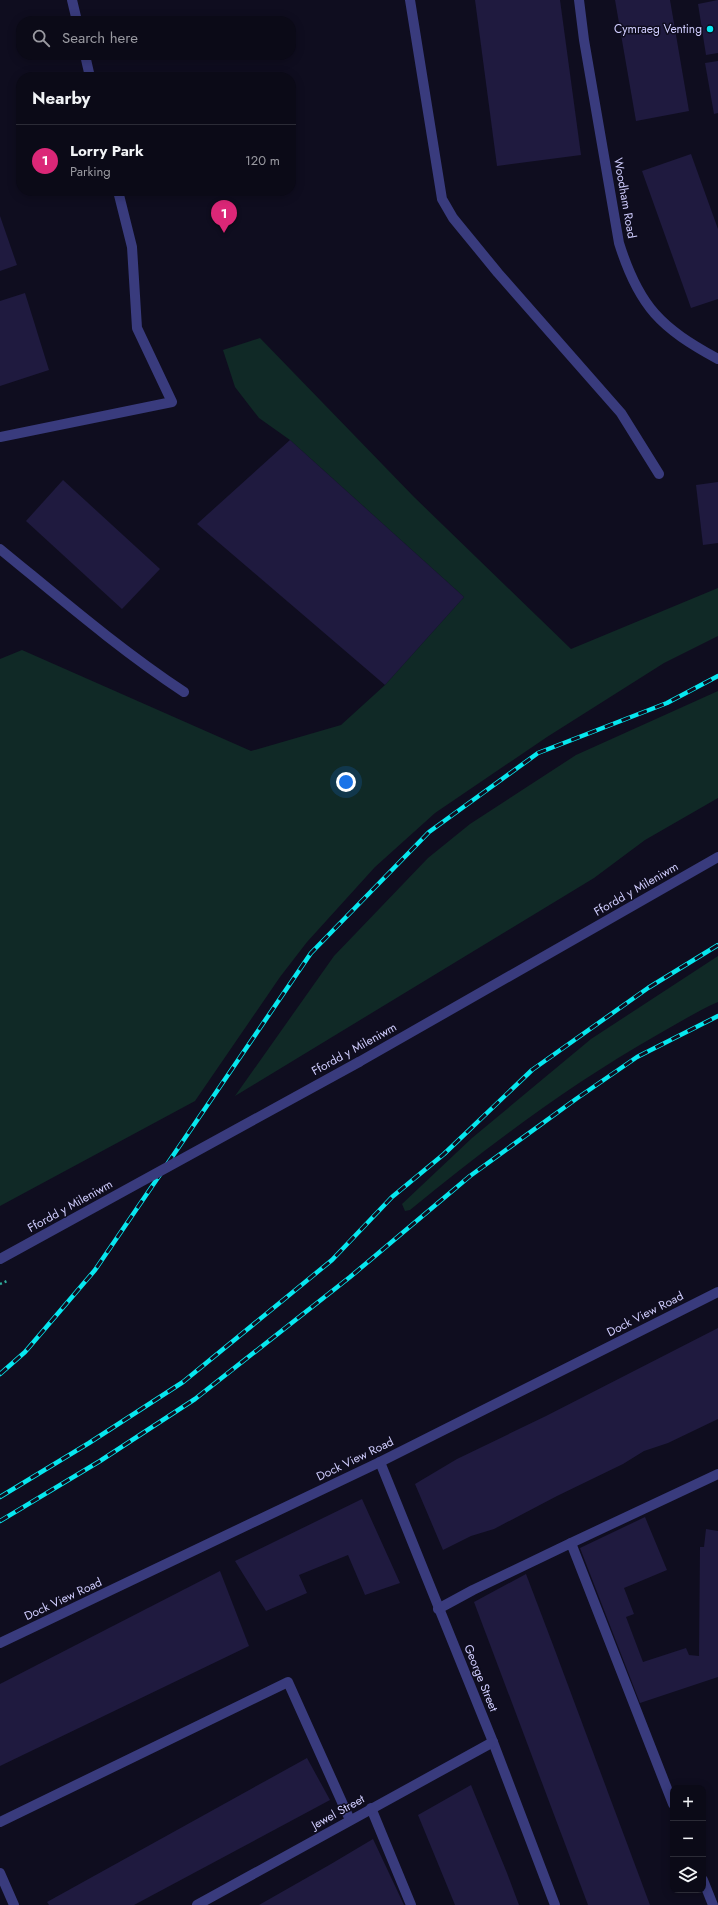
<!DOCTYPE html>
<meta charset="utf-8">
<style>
body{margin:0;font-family:Jost,sans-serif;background:#141320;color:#f1f3f6}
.controls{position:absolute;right:12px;bottom:12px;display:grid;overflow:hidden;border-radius:8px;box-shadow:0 2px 10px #0003}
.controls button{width:36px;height:36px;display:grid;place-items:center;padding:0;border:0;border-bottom:1px solid #2b2b36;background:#0b0a17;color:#f1f3f6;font:20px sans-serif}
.you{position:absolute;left:346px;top:782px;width:14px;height:14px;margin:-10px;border:3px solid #fff;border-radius:50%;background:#1a73e8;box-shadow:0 0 0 6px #1a73e833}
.badge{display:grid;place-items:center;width:26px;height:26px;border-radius:50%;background:#db2777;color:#fff;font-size:13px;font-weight:700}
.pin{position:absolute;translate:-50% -33px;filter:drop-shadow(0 1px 2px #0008)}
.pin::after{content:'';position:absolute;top:21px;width:14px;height:12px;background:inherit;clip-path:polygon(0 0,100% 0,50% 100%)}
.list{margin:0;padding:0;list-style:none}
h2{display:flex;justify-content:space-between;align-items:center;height:52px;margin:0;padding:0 16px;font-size:17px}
h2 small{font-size:13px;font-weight:400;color:#9a9aa1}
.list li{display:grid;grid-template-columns:26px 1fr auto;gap:12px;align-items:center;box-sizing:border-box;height:72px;padding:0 16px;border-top:1px solid #2b2b36}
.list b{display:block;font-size:15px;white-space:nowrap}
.list p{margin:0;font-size:13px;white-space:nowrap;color:#9a9aa1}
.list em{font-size:13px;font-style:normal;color:#9a9aa1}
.icon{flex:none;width:22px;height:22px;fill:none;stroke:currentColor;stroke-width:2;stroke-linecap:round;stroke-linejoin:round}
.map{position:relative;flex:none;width:718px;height:1905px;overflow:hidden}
.search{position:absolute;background:#0b0a17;box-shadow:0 2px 10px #0003;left:16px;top:16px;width:280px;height:44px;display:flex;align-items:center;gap:10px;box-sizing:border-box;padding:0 14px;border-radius:16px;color:#9a9aa1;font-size:15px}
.panel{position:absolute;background:#0b0a17;box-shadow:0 2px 10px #0003;left:16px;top:72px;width:280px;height:124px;border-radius:16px}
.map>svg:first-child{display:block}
</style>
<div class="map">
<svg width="718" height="1905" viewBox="0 0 718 1905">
<rect width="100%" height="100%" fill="#0f0d1f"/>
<!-- green -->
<g fill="#102926">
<polygon points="260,338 414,497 571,649 718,588 718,636 664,663 547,737 435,813 375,867 307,942 280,977 195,1101 0,1206 0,659 22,650 251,751 341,725 385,685 464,597 290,440 259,418 235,387 223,350"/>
<polygon points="718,691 718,798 645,840 594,878 235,1096 334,956 428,858 470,824 576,755"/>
<path d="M718,956v46c-21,9 -41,22 -61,33 -88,50 -169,111 -247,175l-5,1 -3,-7 70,-66 119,-99z"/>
</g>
<!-- building -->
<g fill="#1f1a3f">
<polygon points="475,0 560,0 581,155 497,166"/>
<polygon points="615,0 670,0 689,111 636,121"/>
<polygon points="718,0 718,53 706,55 698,4"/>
<polygon points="718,61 718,113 714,114 705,63"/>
<polygon points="691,154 718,229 718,299 691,308 642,171"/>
<polygon points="0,216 17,265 0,271"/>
<polygon points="25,293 49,370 0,386 0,301"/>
<polygon points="290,440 464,597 385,685 197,524"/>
<polygon points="63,480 160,569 122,609 26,521"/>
<polygon points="718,482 718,543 703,545 696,485"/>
<polygon points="718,1328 718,1419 668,1443 644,1451 623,1464 557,1496 494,1529 471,1536 443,1550 415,1484 457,1459 546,1416"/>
<polygon points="362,1499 400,1583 365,1595 348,1555 299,1575 307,1593 266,1611 235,1561"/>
<polygon points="645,1517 667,1570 624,1588 634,1614 626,1617 643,1662 686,1648 689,1655 699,1656 700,1547 704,1547 706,1529 718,1531 718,1677 640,1703 580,1548"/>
<polygon points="220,1571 249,1646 0,1766 0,1684"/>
<polygon points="526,1574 553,1645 650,1905 588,1905 474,1602"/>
<polygon points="307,1758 330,1800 134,1905 49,1905 47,1902"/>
<polygon points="471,1785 507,1873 519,1905 455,1905 418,1815"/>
<polygon points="373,1839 404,1905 259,1905 331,1864"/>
</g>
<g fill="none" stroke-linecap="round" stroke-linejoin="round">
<!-- minor -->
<g stroke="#393b7d" stroke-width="10">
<polyline points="72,0 77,21"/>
<polyline points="410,0 442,199 453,218 498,273 621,413 659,474"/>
<path d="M579,0l5,40 35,203c20,64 42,85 99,116"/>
<polyline points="85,55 90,77"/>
<polyline points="0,437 172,402 137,328 132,247 118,191"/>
<path d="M0,549c60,49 119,100 184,143"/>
<polyline points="359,1062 718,857"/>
<polyline points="380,1462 493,1742 555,1905"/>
<polyline points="571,1543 718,1474"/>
<polyline points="438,1609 473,1590 571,1543 673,1804"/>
<polyline points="0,1643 380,1462 718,1292"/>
<polyline points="371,1808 411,1905"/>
<polyline points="0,1822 288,1682 350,1820"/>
<polyline points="0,1873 14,1905"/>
<polyline points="703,1880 713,1905"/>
<polyline points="197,1905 493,1742"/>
</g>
<!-- rail casing -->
<g stroke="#07e7ef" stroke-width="4.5">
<g id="rail">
<polyline points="0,1374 25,1352 95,1270 311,953 429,832 538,753 667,703 718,676"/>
<polyline points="0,1497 89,1443 183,1382 332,1260 392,1197 444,1154 532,1070 648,988 718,945"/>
<polyline points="0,1521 100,1461 195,1399 350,1277 470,1176 576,1099 637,1057 718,1016"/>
</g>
</g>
<!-- rail -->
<use href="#rail" stroke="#0f0d1f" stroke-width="3" stroke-dasharray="9" stroke-linecap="butt"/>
<!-- path-bridge -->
<polyline stroke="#31ad9d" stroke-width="2.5" stroke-dasharray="2 3" stroke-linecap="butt" points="0,1284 7,1281"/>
<!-- minor-bridge -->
<polyline stroke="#393b7d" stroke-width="10" points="0,1259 359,1062"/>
</g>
<!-- markers -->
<circle fill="#07e7ef" stroke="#0f0d1f" stroke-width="1.5" cx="710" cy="29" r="4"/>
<g text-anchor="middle" stroke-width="3" stroke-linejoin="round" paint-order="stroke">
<!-- poi labels -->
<g font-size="12" fill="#cfccfd" stroke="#0f0d1f" text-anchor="end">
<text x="702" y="33">Cymraeg Venting</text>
</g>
<!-- street labels -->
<g font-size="12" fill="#cfccfd" stroke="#0f0d1f">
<text transform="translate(625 198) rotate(80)" y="4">Woodham Road</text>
<text transform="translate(636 889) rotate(-30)" y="4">Ffordd y Mileniwm</text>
<text transform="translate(354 1049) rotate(-29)" y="4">Ffordd y Mileniwm</text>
<text transform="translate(70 1206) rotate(-29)" y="4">Ffordd y Mileniwm</text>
<text transform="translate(645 1314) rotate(-27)" y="4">Dock View Road</text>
<text transform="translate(355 1459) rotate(-26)" y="4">Dock View Road</text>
<text transform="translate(63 1599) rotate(-25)" y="4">Dock View Road</text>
<text transform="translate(481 1678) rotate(68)" y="4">George Street</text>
<text transform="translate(338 1812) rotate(-29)" y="4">Jewel Street</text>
</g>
</g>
</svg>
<div class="controls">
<button>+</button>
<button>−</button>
<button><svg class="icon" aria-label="layers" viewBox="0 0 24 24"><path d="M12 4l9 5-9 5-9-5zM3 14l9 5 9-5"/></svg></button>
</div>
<div class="you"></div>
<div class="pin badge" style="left:224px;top:233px">1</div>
<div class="search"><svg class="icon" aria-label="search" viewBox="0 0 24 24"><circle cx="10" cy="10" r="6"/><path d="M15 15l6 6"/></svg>Search here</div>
<section class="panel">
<h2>Nearby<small></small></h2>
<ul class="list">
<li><span class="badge">1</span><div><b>Lorry Park</b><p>Parking</p></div><em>120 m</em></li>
</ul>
</section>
</div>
